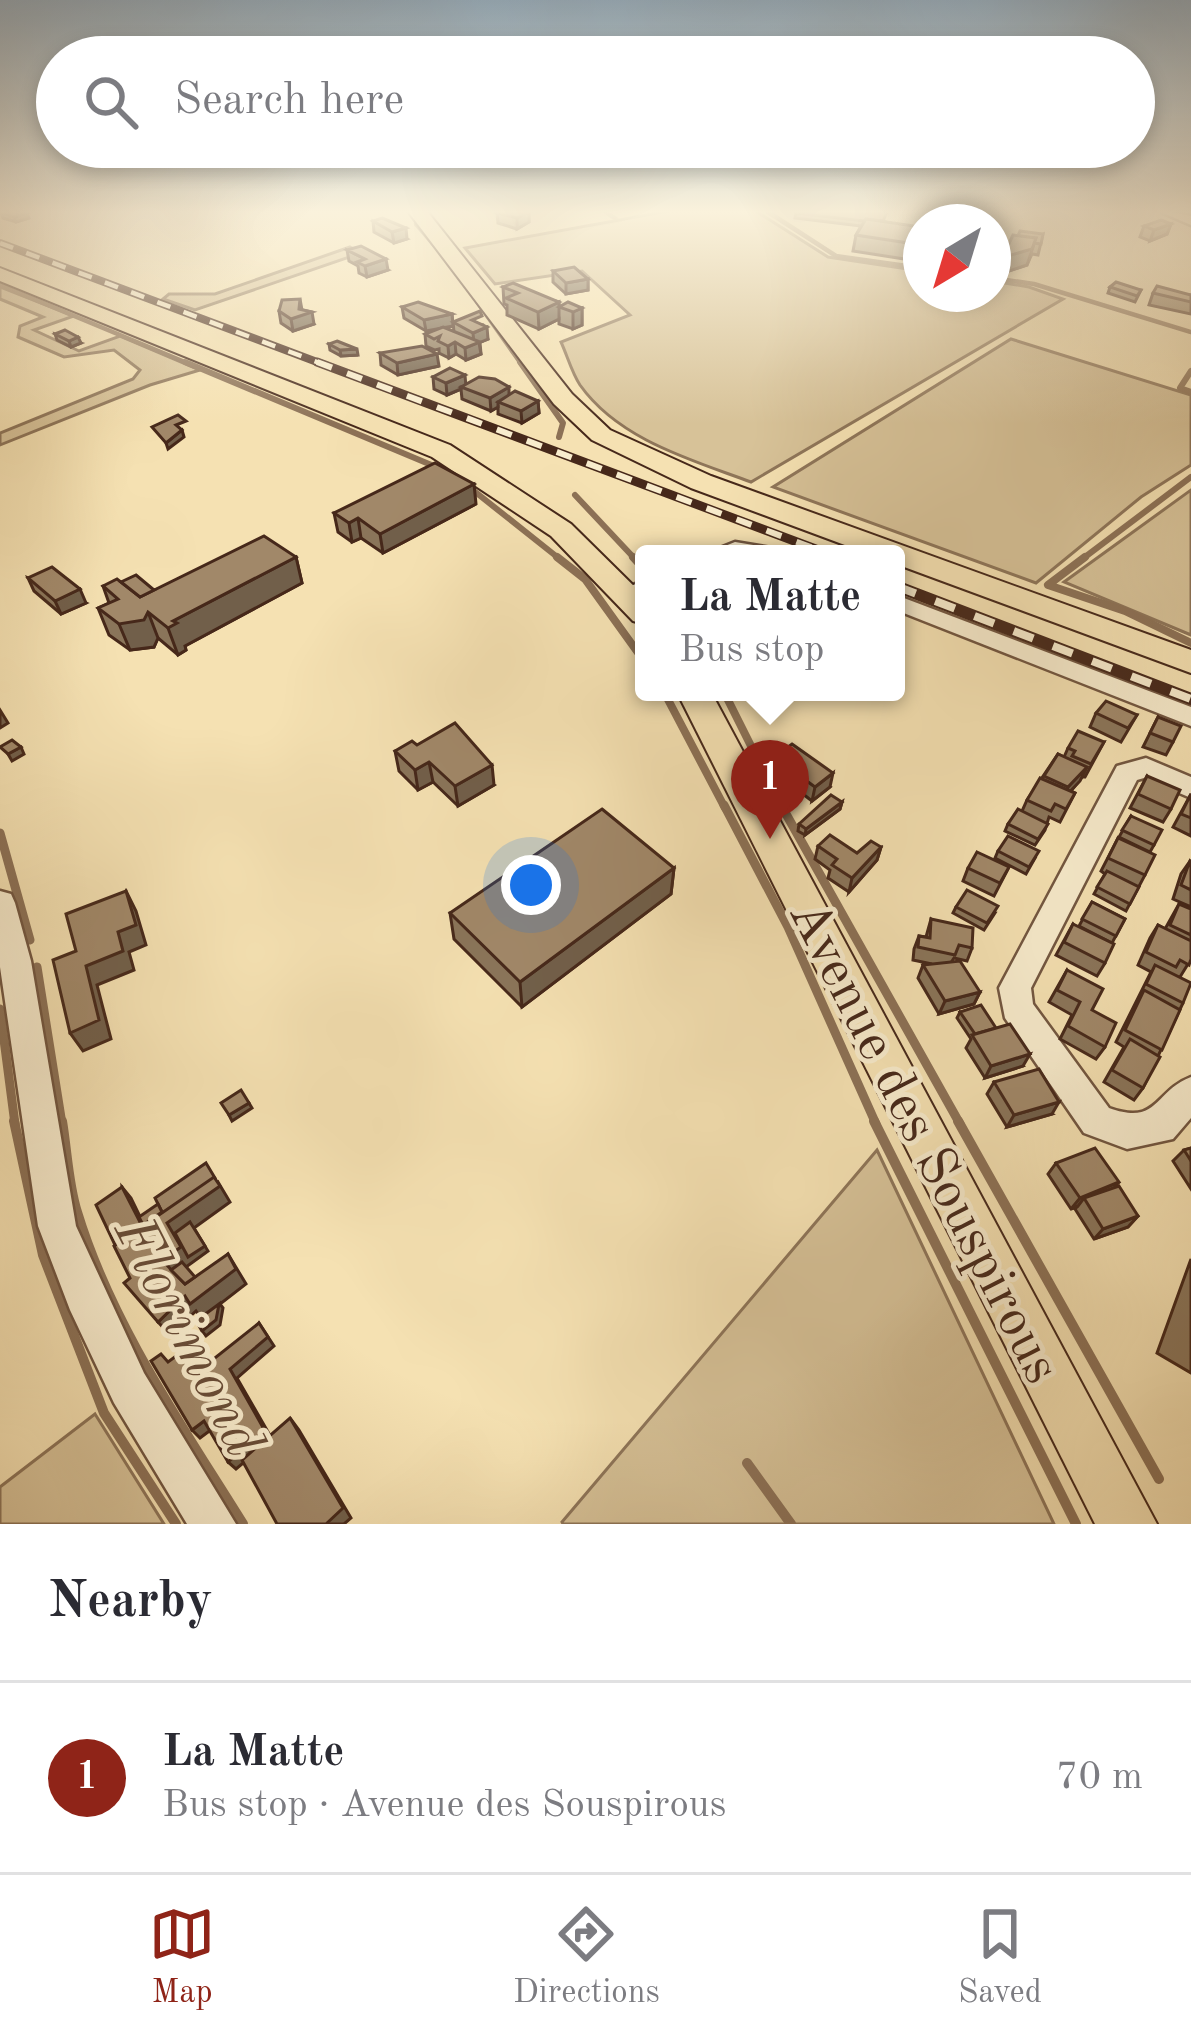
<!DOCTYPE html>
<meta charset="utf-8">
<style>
body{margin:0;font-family:"Old Standard TT",serif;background:#f2f2f3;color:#2b2b33}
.compass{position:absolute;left:903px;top:204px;width:108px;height:108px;border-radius:50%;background:#fff;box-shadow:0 6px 18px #0003;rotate:218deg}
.you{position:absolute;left:531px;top:885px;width:42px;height:42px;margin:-30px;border:9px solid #fff;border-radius:50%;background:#1a73e8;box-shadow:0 0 0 18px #1a73e833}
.badge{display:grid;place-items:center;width:78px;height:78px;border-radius:50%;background:#8f2418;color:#fff;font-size:39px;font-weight:700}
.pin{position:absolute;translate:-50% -99px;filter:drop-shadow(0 3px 6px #0008)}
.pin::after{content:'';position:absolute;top:63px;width:42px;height:36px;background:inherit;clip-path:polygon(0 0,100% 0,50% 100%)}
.popup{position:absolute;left:635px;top:545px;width:270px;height:156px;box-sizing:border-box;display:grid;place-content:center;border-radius:12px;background:#fff;filter:drop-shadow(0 3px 9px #0005);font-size:39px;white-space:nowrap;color:#7c7c81}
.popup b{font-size:45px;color:#2b2b33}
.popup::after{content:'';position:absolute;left:50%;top:100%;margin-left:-24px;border:24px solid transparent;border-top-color:#fff}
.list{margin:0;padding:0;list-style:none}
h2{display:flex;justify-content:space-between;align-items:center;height:156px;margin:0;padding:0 48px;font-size:51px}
h2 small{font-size:39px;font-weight:400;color:#7c7c81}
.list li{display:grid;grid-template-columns:78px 1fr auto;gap:36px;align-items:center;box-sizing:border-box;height:192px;padding:0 48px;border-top:3px solid #e1e1e2}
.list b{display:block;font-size:45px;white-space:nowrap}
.list p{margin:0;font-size:39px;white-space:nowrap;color:#7c7c81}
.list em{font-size:39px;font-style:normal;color:#7c7c81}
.icon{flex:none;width:66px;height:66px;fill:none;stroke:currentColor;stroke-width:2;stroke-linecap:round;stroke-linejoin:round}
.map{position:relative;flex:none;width:1191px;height:1524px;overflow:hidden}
.search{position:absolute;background:#fff;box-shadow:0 6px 18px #0003;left:36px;right:36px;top:36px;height:132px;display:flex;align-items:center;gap:30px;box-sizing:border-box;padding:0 42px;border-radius:66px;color:#7c7c81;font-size:45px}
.sheet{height:348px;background:#fff}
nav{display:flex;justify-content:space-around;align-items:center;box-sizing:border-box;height:168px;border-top:3px solid #e1e1e2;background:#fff;font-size:33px;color:#7c7c81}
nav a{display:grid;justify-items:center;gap:6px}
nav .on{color:#8f2418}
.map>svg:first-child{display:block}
</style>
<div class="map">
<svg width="1191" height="1524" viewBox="0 0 1191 1524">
<rect width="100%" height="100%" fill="#f5e1b2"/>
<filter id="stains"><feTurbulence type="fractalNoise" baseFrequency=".00167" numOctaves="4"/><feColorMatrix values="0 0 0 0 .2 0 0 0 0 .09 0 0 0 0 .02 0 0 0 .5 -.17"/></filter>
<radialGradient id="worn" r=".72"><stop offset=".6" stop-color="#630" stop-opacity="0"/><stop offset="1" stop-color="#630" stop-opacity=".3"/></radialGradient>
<!-- green -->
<g fill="#d7c298" stroke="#8e7559" stroke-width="3">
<path d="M674,210h80l74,47 93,14v23h72v-13l36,6 34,12 -312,183c-59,-22 -132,-42 -171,-97 -8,-12 -13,-30 -19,-43l69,-27 -48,-44 -87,13 -30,-36z"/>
<polygon points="350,247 361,253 195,310 163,299 169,294 215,294"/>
<polygon points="0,287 74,316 34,330 79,351 120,336 200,370 150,385 0,445 0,433 133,379 140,370 114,350 64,357 18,337 20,326 43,317 0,299"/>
<polygon points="1011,339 1191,395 1191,465 1141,497 1036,583 773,487"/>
<polygon points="1191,490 1191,635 1064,582"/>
<polygon points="877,1150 1054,1524 563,1524 562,1522"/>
<polygon points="95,1414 164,1524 0,1524 0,1487"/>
</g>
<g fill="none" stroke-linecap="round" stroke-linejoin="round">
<!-- stream-far4 -->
<g stroke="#8c7156" stroke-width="4.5">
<polyline points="603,210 616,219"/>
<polyline points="765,210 836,256 921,268"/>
<polyline points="1158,210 1191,225"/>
<polyline points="416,224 435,246"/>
<polyline points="993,278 1034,284 1191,332"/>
<polyline points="0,285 192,365"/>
<polyline points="478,303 522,365"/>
</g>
<!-- stream-far3 -->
<g stroke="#8c7156" stroke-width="6">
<polyline points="185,362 441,469"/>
<polyline points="520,362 563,423 559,437"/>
<polyline points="1191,371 1180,388 1191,392"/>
<polyline points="469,487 561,560"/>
<polyline points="575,495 636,560"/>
<polyline points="1081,560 1191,477"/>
</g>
<!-- stream-far2 -->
<g stroke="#8c7156" stroke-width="8">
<polyline points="557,557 585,579 644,661"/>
<polyline points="633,557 644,569"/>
<polyline points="1085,557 1048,585 1125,611 1191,643"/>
<polyline points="664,692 725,808"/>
<polyline points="724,692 782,808"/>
</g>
<!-- stream-far1 -->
<g stroke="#8c7156" stroke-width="9">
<polyline points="724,805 788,927 876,1124"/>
<polyline points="781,805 960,1124"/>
<polyline points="0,833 30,940"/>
<polyline points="37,967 62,1124"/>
<polyline points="0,1009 15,1124"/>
</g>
<!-- stream -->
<g stroke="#8c7156" stroke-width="10">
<polyline points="14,1121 43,1255 104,1413 176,1524"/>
<path d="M62,1121c5,30 6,63 15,91 34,112 105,214 166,312"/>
<polyline points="874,1121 1076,1524"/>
<polyline points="958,1121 1159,1479"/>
<polyline points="747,1463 791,1524"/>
</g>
<!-- minor casing -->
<g stroke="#725640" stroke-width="5">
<g id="minor">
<polygon points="1161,210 1191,216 1191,225 1163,213"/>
<polygon points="735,542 777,549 780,554 705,554"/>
<polygon points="644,580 644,595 627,600 616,593"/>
<polygon points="896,595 1191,707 1191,726 896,610"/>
<path d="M1146,758l45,19v21l-47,-20 -7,2 -106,208 2,16 76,104c50,18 45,-17 82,-31v41l-18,21 -46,10 -43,-16 -79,-115 -6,-30 118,-222z"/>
<polygon points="0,891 11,894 15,903 31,961 76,1226 144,1373 236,1524 187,1524 114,1403 70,1310 38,1226 0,967"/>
</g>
</g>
<!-- major casing -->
<g stroke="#46281a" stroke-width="4">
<g id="major">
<polygon points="407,210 426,210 572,394 610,430 711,476 1191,650 1191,673 896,564 896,554 869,554 691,488 592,440 554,404"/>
<polygon points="0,268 450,445 571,524 644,596 644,624 633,621 551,536 432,457 0,281"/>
<polygon points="677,692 711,692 1157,1524 1095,1524"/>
</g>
</g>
<!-- minor -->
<use href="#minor" fill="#f8eccd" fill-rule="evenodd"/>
<!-- major -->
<use href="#major" fill="#f5e1b2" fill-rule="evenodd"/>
<!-- rail-far2 casing -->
<g stroke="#46281a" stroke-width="8">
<polyline id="rail-far2" points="0,243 325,365"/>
</g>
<!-- rail-far1 casing -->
<g stroke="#46281a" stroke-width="9">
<polyline id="rail-far1" points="317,362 829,554"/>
</g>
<!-- rail casing -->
<g stroke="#46281a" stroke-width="12">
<polyline id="rail" points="896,586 1191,699"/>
</g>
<!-- rail-far2 -->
<use href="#rail-far2" stroke="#f8eccd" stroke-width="4.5" stroke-dasharray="14" stroke-linecap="butt"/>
<!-- rail-far1 -->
<use href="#rail-far1" stroke="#f8eccd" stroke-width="6" stroke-dasharray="16" stroke-linecap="butt"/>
<!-- rail -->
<use href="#rail" stroke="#f8eccd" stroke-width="8" stroke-dasharray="21" stroke-linecap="butt"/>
</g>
<!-- wall -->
<g fill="#8a755a" stroke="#46281a" stroke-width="3">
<polygon points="529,212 529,222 517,229 498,223 497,213"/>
<polygon points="1,213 29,218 16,222 3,218"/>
<polygon points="796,213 884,221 920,243 911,260 853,251 856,235 861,226 795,218"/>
<polygon points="373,221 407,239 394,243 374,232"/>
<polygon points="1171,224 1167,234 1150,241 1140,237 1144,226"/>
<polygon points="1043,234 1038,255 1032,254 1027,265 1000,274 993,273 993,248 1006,250"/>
<polygon points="347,250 388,270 367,277 359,273 358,266 349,261"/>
<polygon points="553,271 588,279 588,290 566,294 553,282"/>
<polygon points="503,287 559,302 559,306 582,308 582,325 573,329 559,324 559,319 539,329 507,315 507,305 504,304"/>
<polygon points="1110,287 1141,290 1135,302 1108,293"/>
<polygon points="1153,293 1191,295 1191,314 1149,305"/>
<polygon points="402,307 452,314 453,326 444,328 454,332 453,322 483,325 488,339 480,342 481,354 466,360 456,354 449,358 439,353 439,349 435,350 426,346 425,334 440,328 426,331 404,318"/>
<polygon points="302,310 314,324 293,331 281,323 279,311"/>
<polygon points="55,334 81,343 71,347 57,340"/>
<polygon points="329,344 358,355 341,356 330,350"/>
<polygon points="380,353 439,366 398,375 381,365"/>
<polygon points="433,377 538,401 539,413 522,423 498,414 498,407 491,411 462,399 461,389 447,395 434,389"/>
<polygon points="476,504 383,553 361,538 352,542 338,532 334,513"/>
<polygon points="296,557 302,583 185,646 186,650 178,655 158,638 154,647 130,650 109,635 98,608 109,603 103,586 121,582 154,590"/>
<polygon points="28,578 86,603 61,614 34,591"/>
<polygon points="1096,713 1137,715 1121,742 1090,727"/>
<polygon points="1158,717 1173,742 1166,755 1143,747"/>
<polygon points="1104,742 1085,777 1082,777 1071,791 1075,793 1060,822 1049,817 1045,830 1035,845 1005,831 1008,824 1022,811 1027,800 1058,754 1064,757 1068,748"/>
<polygon points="417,745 494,785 458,806 433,782 418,790 399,771 395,751"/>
<polygon points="774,757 830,787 812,801 790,784 781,791 774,782 775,774 772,771"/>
<polygon points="1147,776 1171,809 1163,822 1130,808"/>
<polygon points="1191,794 1191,836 1173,827"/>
<polygon points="842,802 840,809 805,835 798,831 799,824"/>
<polygon points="1131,816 1154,845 1150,852 1119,837"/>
<polygon points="1118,838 1145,875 1126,911 1094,894 1105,874 1101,871"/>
<polygon points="818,846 857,853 881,847 877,860 849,892 828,878 830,870 815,859"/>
<polygon points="998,851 1035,858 1026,874 995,858"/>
<polygon points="1190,861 1191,862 1191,907 1173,899 1181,874"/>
<polygon points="1009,867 994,896 963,881 968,868"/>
<polygon points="674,868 671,894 522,1007 454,939 450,913"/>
<polygon points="1092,902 1125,919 1112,943 1079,926"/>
<polygon points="1179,904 1191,909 1191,959 1180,977 1183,1003 1143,1088 1134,1100 1104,1082 1124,1047 1116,1042 1151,972 1138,965 1150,938 1158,925 1165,929"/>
<polygon points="956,907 995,913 984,930 953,913"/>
<polygon points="931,919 972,948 967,961 954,958 952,961 980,992 974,1004 939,1014 918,978 923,965 932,964 913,960 914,949 919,936 926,937"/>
<polygon points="1073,924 1105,963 1097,976 1056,955"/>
<polygon points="1067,970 1092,1010 1105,1047 1096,1059 1060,1039 1072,1015 1049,1002"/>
<polygon points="960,1012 1023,1066 985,1078 966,1048 971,1039 957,1018"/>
<polygon points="994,1082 1052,1114 1007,1127 987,1094"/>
<polygon points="1191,1148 1191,1189 1173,1161 1184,1150"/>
<polygon points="1056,1163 1114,1188 1138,1216 1128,1227 1094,1239 1075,1209 1078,1206 1071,1209 1048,1174"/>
<polygon points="1191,1259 1191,1373 1157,1353"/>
</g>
<!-- shaded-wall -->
<g fill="#715f4a" stroke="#46281a" stroke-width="3">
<polygon points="529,212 529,222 517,229 517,218"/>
<polygon points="27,213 29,218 16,222 14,217"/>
<polygon points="1171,224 1167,234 1150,241 1154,230"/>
<polygon points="406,228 407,239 394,243 392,232"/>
<polygon points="921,231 920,243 911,260 915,244"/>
<polygon points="1036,238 1027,265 1000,274 1004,257"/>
<polygon points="386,259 388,270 367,277 365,266"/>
<polygon points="588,279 588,290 566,294 566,283"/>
<polygon points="300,299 302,310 312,312 314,324 293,331 291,319 299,309"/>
<polygon points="559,302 559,319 539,329 538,312"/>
<polygon points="582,308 582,325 573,329 573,312"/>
<polygon points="452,314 453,326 426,331 424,320"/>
<polygon points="487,327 488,339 479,343 481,354 466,360 465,348 474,344 473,333"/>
<polygon points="78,337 81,343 71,347 69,341"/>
<polygon points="455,342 456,354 449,358 448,346"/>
<polygon points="357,349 358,355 341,356 340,350"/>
<polygon points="437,354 439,366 398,375 397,363"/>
<polygon points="465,375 466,387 461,387 461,389 447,395 446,383"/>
<polygon points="509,387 509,400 498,402 498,407 491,411 490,398"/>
<polygon points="538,401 539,413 522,423 521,411"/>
<polygon points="182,430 184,437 168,449 166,443"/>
<polygon points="474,484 476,504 383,553 380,534"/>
<polygon points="358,518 361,538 352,542 349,523"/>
<polygon points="296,557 302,583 185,646 186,650 178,655 168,628 173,621"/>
<polygon points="80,589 86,603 61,614 55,601"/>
<polygon points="145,610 148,612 158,638 154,647 130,650 119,624"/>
<polygon points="0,710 8,723 0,728"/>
<polygon points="21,747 24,754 12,761 8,754"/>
<polygon points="429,762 433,782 418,790 415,770"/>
<polygon points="492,765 494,785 458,806 455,786"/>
<polygon points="1087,767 1080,781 1062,800 1068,787"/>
<polygon points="793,771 790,784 781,791 784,778"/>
<polygon points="833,773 830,787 812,801 815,787"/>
<polygon points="842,802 840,809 805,835 806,829"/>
<polygon points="881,847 877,860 849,892 852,878"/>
<polygon points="674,868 671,894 522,1007 520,982"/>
<polygon points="126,891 136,911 146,945 129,952 134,970 97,985 111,1039 83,1051 70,1033 86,966"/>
<polygon points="980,992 974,1004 939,1014 945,1001"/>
<polygon points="1030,1054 1023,1066 985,1078 991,1066"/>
<polygon points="1059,1102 1052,1114 1007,1127 1014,1115"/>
<polygon points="249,1103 252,1108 232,1121 229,1115"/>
<polygon points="218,1182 230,1202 194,1228 208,1251 175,1275 127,1262 122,1187 131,1198 147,1231"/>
<polygon points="1119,1182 1110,1193 1084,1198 1078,1206 1071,1209 1080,1198"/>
<polygon points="1138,1216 1128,1227 1094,1239 1103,1229"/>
<polygon points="228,1254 246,1284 220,1304 223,1308 220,1325 206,1336 202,1331 201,1318 196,1311 170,1335 158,1322"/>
<polygon points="259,1323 274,1346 237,1378 272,1439 236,1469 228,1462 230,1369"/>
<polygon points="290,1418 299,1430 351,1518 344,1524 326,1524"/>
<polygon points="204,1421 212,1429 200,1438 192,1430"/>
</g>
<!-- building -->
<g fill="#a18869" stroke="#46281a" stroke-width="3">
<polygon points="7,210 20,210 27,213 14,217 1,213"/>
<polygon points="502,210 522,210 529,212 517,218 497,213"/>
<polygon points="797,210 870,210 887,212 883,221 866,219 864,221 796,213"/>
<polygon points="382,218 406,228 392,232 373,221"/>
<polygon points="866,219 921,227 921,231 915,244 856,235"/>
<polygon points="1161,220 1171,224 1154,230 1144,226"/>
<polygon points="1020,231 1043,234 1041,244 1034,243 1036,238 1018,236"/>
<polygon points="1013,235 1036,238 1032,249 1004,257 993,256 993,248 1006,250"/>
<polygon points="361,246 386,259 365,266 357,262 365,259 347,250"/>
<polygon points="574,267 588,279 566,283 553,271"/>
<polygon points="1116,282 1141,290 1137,296 1110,287"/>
<polygon points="513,283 559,302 538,312 506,298 518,293 503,287"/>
<polygon points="1157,286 1191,295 1191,302 1153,293"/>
<polygon points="300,299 299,309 312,312 291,319 279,311 282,300"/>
<polygon points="418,302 452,314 424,320 402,307"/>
<polygon points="568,302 582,308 573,312 559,307"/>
<polygon points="480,311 482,316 472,320 487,327 473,333 453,322"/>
<polygon points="443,327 480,342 465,348 455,342 448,346 438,341 440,336 434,339 425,334"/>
<polygon points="65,330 78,337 69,341 55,334"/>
<polygon points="337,341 357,349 340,350 329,344"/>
<polygon points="422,346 437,354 397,363 380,353"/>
<polygon points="450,368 465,375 446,383 433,377"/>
<polygon points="479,377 495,379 509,387 490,398 461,387"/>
<polygon points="515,391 538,401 521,411 498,402"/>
<polygon points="178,415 186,421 176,425 182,430 166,443 152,427"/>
<polygon points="435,463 474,484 380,534 358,518 349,523 334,513"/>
<polygon points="264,536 296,557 173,621 177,623 168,628 148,612 144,620 119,624 98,608 118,599 103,586 117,579 140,597"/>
<polygon points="52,567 80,589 55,601 28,578"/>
<polygon points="136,575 154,590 140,597 121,582"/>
<polygon points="1106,701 1137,715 1128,728 1096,713"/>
<polygon points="1158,717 1181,726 1173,742 1150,733"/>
<polygon points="455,723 492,765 455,786 429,762 415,770 395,751 412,741 417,745"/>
<polygon points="1078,731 1104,742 1091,764 1072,756 1075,751 1068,748"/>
<polygon points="12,740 21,747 8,754 0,747"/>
<polygon points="792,744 833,773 815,787 793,771 784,778 776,769 782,764 774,757"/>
<polygon points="1058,754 1087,767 1068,787 1044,776"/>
<polygon points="1147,776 1180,790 1171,809 1138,794"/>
<polygon points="1040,778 1075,793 1066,809 1055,804 1051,811 1027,800"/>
<polygon points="1191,794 1191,818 1181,814"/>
<polygon points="831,795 842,802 806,829 799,824"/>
<polygon points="602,809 674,868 520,982 450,913"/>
<polygon points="1018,809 1048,824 1038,839 1008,824"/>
<polygon points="1131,816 1162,830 1154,845 1122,830"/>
<polygon points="830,835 857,853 871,841 881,847 852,878 832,865 837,859 818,846"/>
<polygon points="1008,836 1039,851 1029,867 998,851"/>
<polygon points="1118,838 1155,855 1145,875 1108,858"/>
<polygon points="977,852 1009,867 1000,883 968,868"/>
<polygon points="1190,861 1191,862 1191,890 1181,885"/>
<polygon points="1107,871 1139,887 1130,904 1097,887"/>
<polygon points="967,890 998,906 987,923 956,907"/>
<polygon points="126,891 136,925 118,932 123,951 86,966 99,1020 70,1033 53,960 76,951 66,914"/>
<polygon points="1092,902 1125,919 1116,936 1082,919"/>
<polygon points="1179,904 1191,909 1191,935 1170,925"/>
<polygon points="931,919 973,928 972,948 959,945 955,955 918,947 919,936 930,938"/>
<polygon points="1073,924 1114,944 1105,963 1064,942"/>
<polygon points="1158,925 1191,941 1191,959 1189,965 1180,960 1176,967 1146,952"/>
<polygon points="960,961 980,992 945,1001 923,965"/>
<polygon points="1155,965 1191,983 1183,1003 1146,984"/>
<polygon points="1067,970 1103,989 1092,1010 1116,1023 1105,1047 1068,1026 1080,1002 1057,990"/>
<polygon points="1144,990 1180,1010 1162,1050 1125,1030"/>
<polygon points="981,1005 996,1028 975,1034 960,1012"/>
<polygon points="1010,1024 1030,1054 991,1066 972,1035"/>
<polygon points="1130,1039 1160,1057 1143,1088 1112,1070"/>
<polygon points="1039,1069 1059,1102 1014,1115 994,1082"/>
<polygon points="241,1090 249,1103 229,1115 221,1103"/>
<polygon points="1095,1148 1119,1182 1080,1198 1056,1163"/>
<polygon points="1191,1148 1191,1161 1184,1150"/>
<polygon points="206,1163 215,1178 115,1245 96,1205 122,1187 142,1226 162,1212 155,1198"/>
<polygon points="214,1177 220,1186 167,1223 181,1247 162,1260 185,1284 228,1254 236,1269 190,1304 185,1296 158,1322 124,1283 130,1278 114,1246"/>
<polygon points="1119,1186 1138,1216 1103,1229 1084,1198"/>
<polygon points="158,1204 162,1212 143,1225 139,1217"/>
<polygon points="190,1222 205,1246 188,1257 175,1233"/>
<polygon points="182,1262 195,1277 185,1284 171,1270"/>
<polygon points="219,1304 216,1320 202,1331 196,1321"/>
<polygon points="259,1323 268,1337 230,1369 265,1431 228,1462 204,1421 192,1430 151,1361 161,1354 168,1362 183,1351 196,1373"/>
<polygon points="290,1418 343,1508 326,1524 277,1524 242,1460"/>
</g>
<!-- sky -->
<linearGradient id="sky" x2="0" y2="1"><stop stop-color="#95adbe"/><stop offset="0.5" stop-color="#faf2dc"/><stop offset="1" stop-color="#faf2dc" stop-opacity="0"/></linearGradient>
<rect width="1191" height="424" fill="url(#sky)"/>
<g text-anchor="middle" stroke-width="10" stroke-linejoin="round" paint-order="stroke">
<!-- near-street labels -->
<g font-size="54" fill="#46281a" stroke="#f8eccd">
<text transform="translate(927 1140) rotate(63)" y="19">Avenue des Souspirous</text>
</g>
<!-- near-water labels -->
<g font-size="57" font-style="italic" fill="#694d38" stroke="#f8eccd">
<text transform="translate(191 1335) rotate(63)" y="20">Florimond</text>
</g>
</g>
<rect width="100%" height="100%" filter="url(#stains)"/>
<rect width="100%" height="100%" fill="url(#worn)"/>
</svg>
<svg class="compass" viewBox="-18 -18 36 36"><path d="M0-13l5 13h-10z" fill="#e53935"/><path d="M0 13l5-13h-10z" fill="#7c7c81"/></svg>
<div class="you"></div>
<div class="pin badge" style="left:770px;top:839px">1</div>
<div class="popup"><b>La Matte</b>Bus stop</div>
<div class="search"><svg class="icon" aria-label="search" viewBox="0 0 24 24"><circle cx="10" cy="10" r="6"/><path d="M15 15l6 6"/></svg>Search here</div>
</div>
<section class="sheet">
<h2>Nearby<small></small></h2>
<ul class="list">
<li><span class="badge">1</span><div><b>La Matte</b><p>Bus stop · Avenue des Souspirous</p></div><em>70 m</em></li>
</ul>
</section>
<nav>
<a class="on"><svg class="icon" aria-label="map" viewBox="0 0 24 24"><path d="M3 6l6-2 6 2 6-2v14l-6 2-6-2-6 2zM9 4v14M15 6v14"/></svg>Map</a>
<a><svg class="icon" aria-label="directions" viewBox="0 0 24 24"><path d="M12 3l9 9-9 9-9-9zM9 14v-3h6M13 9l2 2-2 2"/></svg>Directions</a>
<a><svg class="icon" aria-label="saved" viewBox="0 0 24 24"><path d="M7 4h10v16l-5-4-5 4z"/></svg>Saved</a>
</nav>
